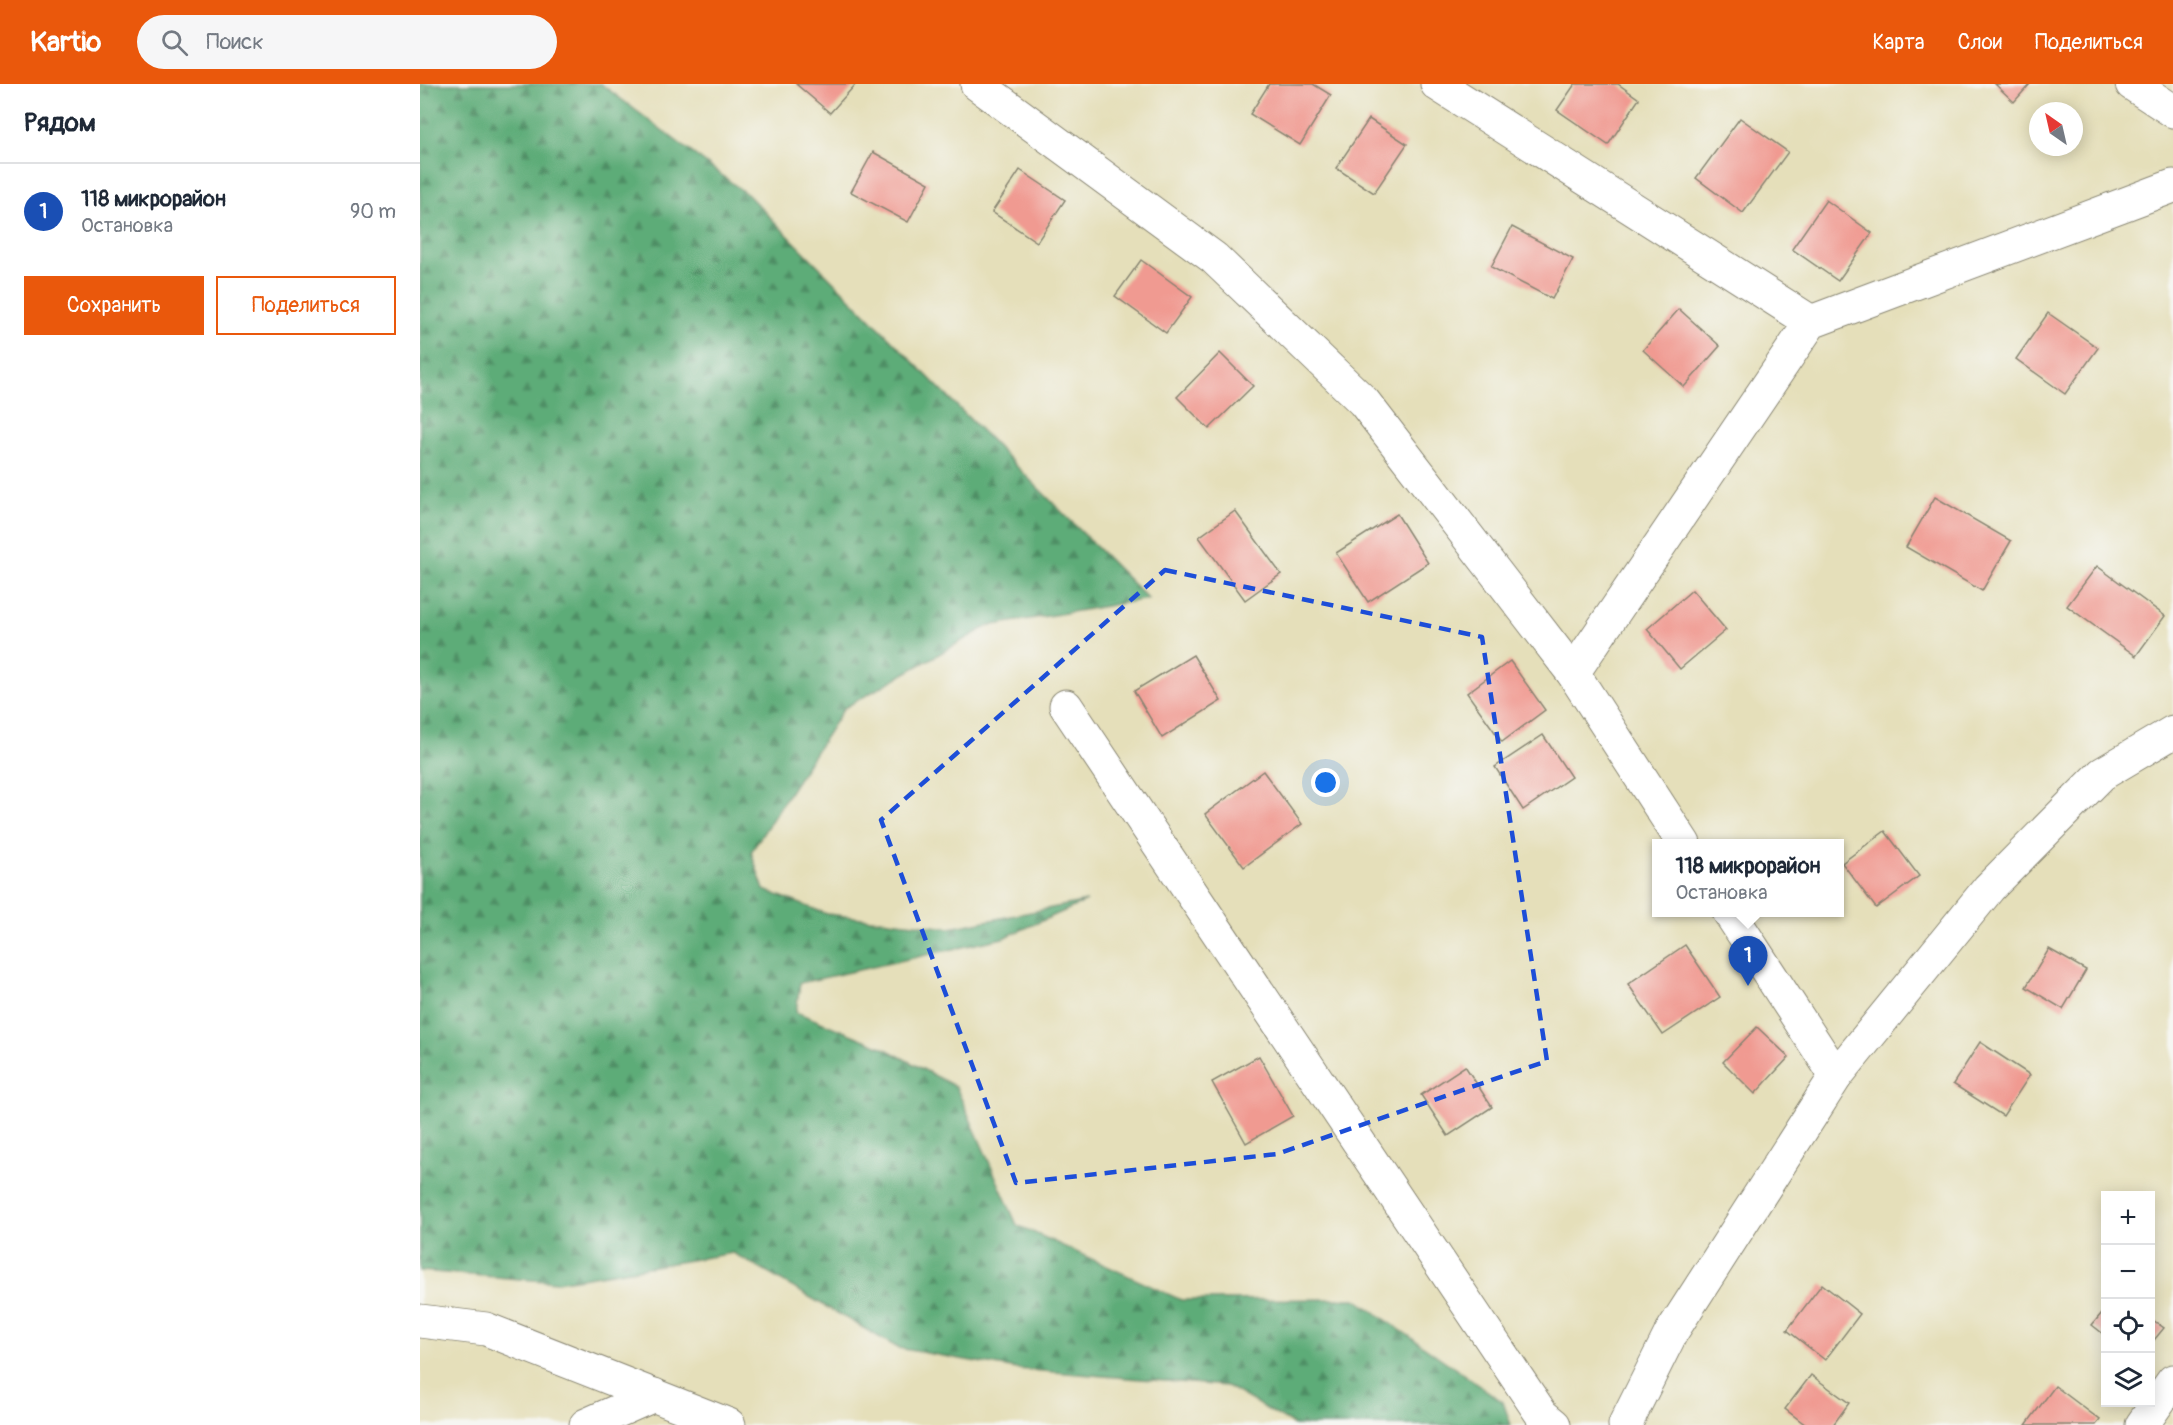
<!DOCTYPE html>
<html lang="ru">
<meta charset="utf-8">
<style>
body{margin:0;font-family:Pangolin,sans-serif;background:#f6f6f7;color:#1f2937}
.controls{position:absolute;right:18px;bottom:18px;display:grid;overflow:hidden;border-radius:0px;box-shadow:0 3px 15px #0003}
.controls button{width:54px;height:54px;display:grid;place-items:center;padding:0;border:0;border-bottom:2px solid #e0e1e3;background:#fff;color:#1f2937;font:30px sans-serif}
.compass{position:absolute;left:1609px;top:18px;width:54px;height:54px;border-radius:50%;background:#fff;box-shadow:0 3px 15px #0003;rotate:326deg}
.you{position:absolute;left:906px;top:699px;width:21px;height:21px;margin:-15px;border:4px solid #fff;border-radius:50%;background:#1a73e8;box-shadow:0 0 0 9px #1a73e833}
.badge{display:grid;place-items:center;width:39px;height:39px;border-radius:50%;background:#ea580c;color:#fff;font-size:20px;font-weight:700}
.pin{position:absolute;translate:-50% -50px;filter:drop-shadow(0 2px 3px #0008)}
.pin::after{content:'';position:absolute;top:32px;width:21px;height:18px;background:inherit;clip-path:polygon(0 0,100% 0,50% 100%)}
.popup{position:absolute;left:1232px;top:755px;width:192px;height:78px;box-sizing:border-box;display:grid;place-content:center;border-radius:0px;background:#fff;filter:drop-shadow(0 2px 4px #0005);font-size:20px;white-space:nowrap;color:#747a83}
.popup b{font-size:22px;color:#1f2937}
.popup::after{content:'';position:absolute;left:50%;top:100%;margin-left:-12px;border:12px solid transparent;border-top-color:#fff}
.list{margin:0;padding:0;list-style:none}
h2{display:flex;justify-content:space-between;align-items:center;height:78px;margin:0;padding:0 24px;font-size:26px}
h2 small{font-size:20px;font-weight:400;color:#747a83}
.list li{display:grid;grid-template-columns:39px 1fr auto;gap:18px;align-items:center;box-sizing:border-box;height:96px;padding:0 24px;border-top:2px solid #e0e1e3}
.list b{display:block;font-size:22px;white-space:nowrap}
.list p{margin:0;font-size:20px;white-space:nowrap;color:#747a83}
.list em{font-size:20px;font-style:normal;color:#747a83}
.actions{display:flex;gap:12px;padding:18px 24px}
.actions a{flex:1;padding:14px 0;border:2px solid #ea580c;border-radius:0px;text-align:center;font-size:21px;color:#ea580c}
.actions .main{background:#ea580c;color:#fff}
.icon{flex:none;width:33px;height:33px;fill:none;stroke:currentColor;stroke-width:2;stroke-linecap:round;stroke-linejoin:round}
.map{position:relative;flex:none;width:1753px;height:1341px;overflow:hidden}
header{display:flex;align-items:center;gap:36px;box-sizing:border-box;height:84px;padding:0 30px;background:#ea580c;color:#fff}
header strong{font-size:28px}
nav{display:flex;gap:33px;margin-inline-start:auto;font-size:21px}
.search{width:420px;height:54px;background:#f6f6f7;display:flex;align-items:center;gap:15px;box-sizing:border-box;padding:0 21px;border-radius:33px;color:#747a83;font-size:22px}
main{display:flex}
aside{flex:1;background:#fff}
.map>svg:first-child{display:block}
</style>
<header>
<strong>Kartio</strong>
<div class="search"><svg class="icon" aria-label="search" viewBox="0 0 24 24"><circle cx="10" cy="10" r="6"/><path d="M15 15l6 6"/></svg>Поиск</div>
<nav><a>Карта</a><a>Слои</a><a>Поделиться</a></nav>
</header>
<main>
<aside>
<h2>Рядом<small></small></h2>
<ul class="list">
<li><span class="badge" style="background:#1a4fb4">1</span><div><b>118 микрорайон</b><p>Остановка</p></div><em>90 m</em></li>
</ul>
<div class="actions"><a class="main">Сохранить</a><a>Поделиться</a></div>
</aside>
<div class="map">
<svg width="1753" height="1341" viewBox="0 0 1753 1341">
<defs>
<pattern id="forest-firs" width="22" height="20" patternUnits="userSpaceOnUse" patternTransform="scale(1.5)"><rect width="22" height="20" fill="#5dac78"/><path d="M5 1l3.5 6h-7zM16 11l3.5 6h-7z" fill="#4d8c63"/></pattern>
</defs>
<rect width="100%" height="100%" fill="#f6f6f2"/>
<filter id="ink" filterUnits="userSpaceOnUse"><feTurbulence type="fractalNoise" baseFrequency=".0167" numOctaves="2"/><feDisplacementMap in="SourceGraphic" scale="12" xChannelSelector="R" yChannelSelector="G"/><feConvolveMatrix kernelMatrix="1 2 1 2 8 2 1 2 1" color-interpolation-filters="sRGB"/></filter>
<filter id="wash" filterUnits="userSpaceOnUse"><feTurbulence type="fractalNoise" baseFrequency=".008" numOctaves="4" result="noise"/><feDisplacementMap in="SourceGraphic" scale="24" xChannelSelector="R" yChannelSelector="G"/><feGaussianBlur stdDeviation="1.35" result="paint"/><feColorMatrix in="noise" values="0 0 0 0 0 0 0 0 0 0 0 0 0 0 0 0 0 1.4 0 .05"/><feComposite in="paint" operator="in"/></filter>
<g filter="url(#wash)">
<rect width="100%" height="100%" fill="#e5dfba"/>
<!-- forest -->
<polygon fill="url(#forest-firs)" stroke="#446c52" stroke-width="1.5" points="0,0 181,0 328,111 728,515 568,542 424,624 331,768 344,806 407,830 530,844 667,817 583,854 380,899 376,928 462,963 536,1003 597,1141 761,1216 936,1215 1083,1318 1091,1341 874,1341 807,1302 597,1285 478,1264 313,1169 137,1198 0,1187"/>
<g id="blocks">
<!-- building -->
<g fill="#f09a91">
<polygon points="376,0 436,0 410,29"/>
<polygon points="849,0 893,0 911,11 880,61 830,30"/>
<polygon points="1155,0 1198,0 1219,15 1188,61 1137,26"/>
<polygon points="1575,0 1610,0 1594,18"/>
<polygon points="1320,34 1368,68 1323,129 1276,94"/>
<polygon points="949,35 987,60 954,109 916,84"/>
<polygon points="453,68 509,99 488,138 431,108"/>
<polygon points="600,86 645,116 617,158 572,128"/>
<polygon points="1406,116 1452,149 1418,197 1372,165"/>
<polygon points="1092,143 1153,175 1132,215 1071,183"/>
<polygon points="721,176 772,213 746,249 695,212"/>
<polygon points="1259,225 1300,262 1264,303 1223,266"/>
<polygon points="1628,229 1678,264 1645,310 1596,275"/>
<polygon points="800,269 833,302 789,345 757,313"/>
<polygon points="1515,413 1591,457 1562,507 1486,463"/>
<polygon points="815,427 861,490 825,516 779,453"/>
<polygon points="977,430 1008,479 948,518 916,469"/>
<polygon points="1677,482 1745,532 1716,572 1647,522"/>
<polygon points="1272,506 1306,546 1260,585 1227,545"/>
<polygon points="773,571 801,617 742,654 714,607"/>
<polygon points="1090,577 1125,626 1082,658 1047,609"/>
<polygon points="1123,651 1151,693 1103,726 1075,683"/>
<polygon points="843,687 882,740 824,783 785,730"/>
<polygon points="1465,747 1499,792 1456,824 1422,779"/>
<polygon points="1265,861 1300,913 1243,951 1208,900"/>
<polygon points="1629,865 1666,886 1643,925 1606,903"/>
<polygon points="1337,943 1369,973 1335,1010 1303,978"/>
<polygon points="1560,958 1610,991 1583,1032 1533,1000"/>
<polygon points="839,972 873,1032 826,1059 792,998"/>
<polygon points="1045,982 1072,1023 1028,1052 1001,1011"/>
<polygon points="1402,1200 1440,1230 1405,1276 1367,1246"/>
<polygon points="1686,1224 1686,1252 1672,1241"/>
<polygon points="1730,1234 1744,1244 1730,1261"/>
<polygon points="1391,1291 1429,1319 1413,1341 1386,1341 1365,1325"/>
<polygon points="1635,1302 1680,1336 1676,1341 1606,1341"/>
</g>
</g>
</g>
<g filter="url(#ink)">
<use href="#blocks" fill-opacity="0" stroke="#888572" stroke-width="1.5"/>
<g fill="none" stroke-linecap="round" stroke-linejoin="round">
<!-- minor casing -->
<g stroke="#888572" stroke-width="35">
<g id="minor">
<polyline points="1017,0 1391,238"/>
<polyline points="1712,0 1753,27"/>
<polyline points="1153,589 1391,238 1753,102"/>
<polyline points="646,622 1122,1331 1134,1341"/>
<polyline points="1416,992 1569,804 1682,690 1753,648"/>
<polyline points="0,1237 66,1245 309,1341"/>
<polyline points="166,1341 234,1311"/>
<polyline points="1722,1341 1753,1297"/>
</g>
</g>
<!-- tertiary casing -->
<g stroke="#888572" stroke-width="35">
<g id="tertiary">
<polyline points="557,0 794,174 944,318 1153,589 1264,760"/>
<polyline points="1205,1341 1251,1249 1416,992 1309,828"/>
</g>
</g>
<!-- minor -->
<use href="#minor" stroke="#fff" stroke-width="33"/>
<!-- tertiary -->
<use href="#tertiary" stroke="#fff" stroke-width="33"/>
</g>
</g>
<!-- marked area -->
<path fill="none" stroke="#1d4ed8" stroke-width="4.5" stroke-dasharray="12 8" stroke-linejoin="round" d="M745,486l317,67 65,424 -270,93 -261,29 -135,-363z"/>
</svg>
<div class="controls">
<button>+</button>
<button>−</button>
<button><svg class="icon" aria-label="locate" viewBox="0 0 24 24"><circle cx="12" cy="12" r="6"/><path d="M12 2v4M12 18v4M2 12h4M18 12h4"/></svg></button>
<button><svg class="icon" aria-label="layers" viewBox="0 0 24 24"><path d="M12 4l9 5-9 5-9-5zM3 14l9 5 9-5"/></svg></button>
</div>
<svg class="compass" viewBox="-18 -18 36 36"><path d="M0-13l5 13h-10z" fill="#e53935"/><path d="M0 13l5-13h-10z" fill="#747a83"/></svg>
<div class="you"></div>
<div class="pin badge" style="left:1328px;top:902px;background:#1a4fb4">1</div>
<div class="popup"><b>118 микрорайон</b>Остановка</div>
</div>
</main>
